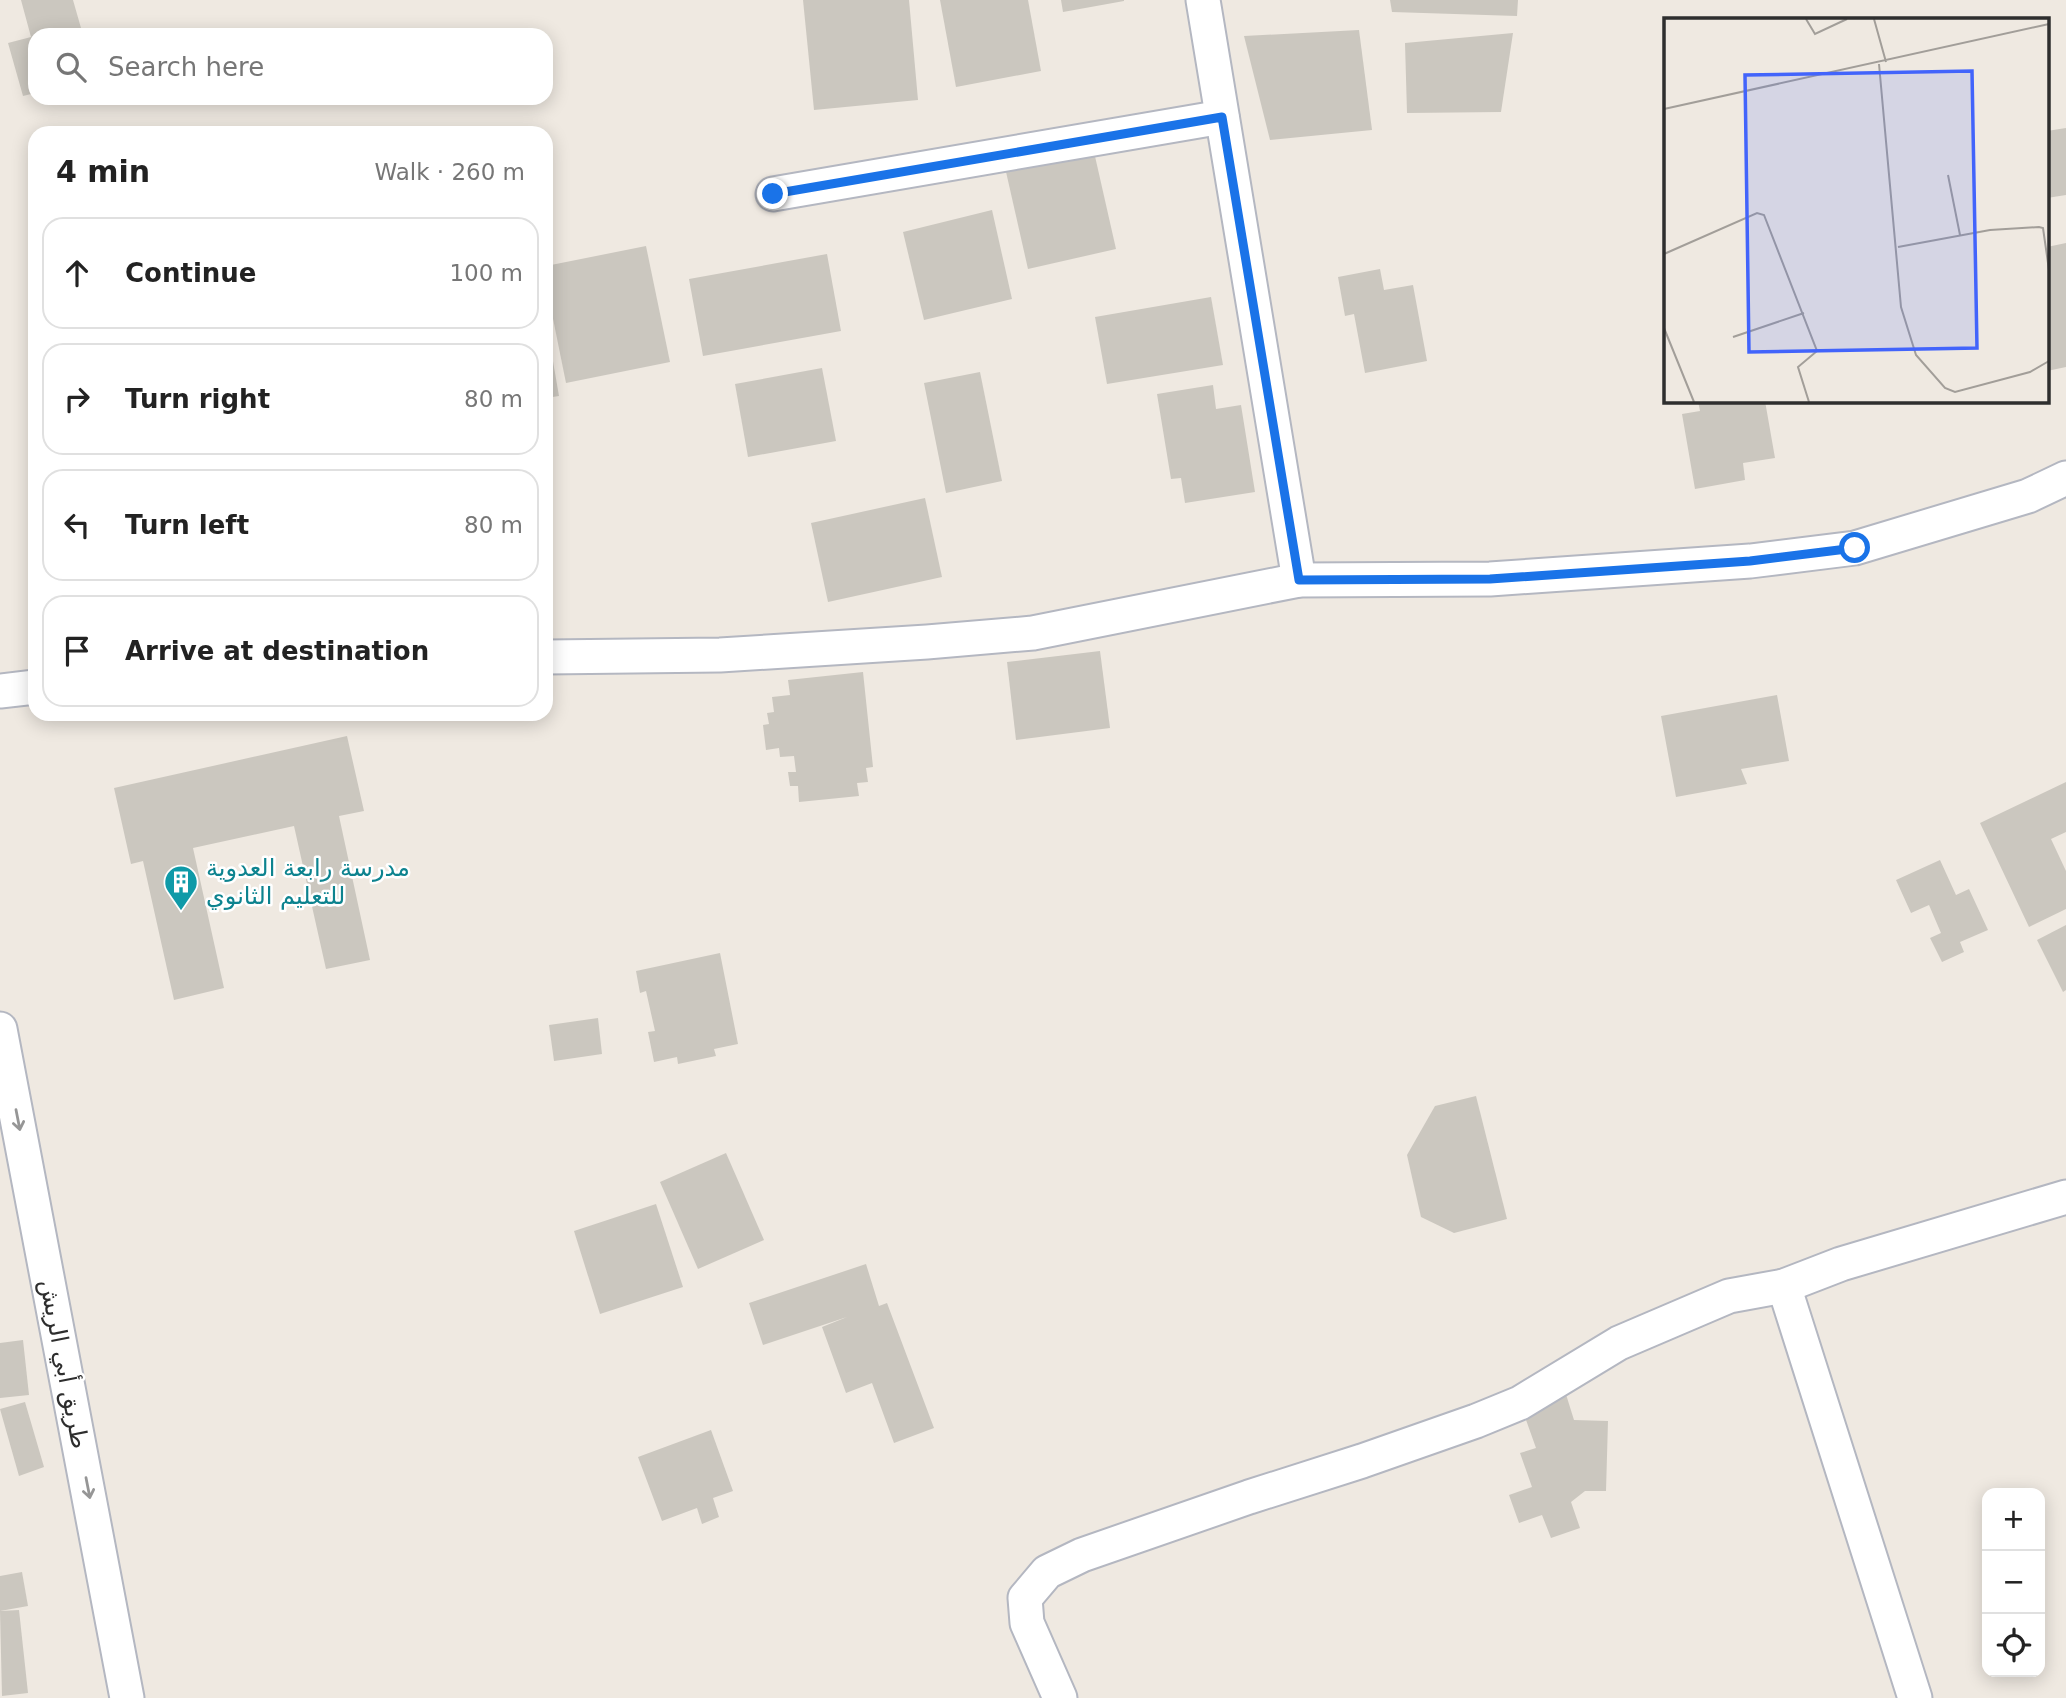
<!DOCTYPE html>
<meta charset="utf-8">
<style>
body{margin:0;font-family:"DejaVu Sans",Vazirmatn,sans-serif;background:#f2f2f2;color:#222}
.controls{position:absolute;right:21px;bottom:21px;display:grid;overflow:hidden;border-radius:14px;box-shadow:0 4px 18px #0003}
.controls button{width:63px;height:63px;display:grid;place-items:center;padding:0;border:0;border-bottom:2px solid #e0e0e0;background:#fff;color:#222;font:35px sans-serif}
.stop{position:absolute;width:21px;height:21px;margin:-16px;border:5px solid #1a73e8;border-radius:50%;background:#fff}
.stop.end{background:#1a73e8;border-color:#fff;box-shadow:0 2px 7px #0008}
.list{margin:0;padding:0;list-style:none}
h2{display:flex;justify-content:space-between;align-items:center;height:91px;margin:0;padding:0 28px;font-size:30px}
h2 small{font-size:23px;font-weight:400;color:#767676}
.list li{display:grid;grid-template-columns:46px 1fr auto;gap:21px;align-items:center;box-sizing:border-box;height:112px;margin:0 14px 14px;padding:0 14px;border:2px solid #e0e0e0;border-radius:21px}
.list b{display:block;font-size:26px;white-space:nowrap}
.list em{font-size:23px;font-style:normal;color:#767676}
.icon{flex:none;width:38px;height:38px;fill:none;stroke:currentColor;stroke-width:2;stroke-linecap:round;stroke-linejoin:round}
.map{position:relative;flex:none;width:2066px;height:1698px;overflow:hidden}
.search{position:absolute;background:#fff;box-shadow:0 4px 18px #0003;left:28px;top:28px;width:525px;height:77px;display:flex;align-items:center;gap:18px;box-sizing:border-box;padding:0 24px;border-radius:21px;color:#767676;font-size:26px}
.panel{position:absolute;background:#fff;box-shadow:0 4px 18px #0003;left:28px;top:126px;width:525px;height:595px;border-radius:21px}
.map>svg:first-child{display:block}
</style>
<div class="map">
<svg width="2066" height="1698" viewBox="0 0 2066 1698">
<rect width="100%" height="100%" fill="#efe9e1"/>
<!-- building -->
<g fill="#cbc7bf">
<polygon points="21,0 73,0 83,35 35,35 35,93 23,96 8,43 31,37"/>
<polygon points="803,0 909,0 918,100 814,110"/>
<polygon points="940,0 1028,0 1041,71 956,87"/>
<polygon points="1061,0 1124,0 1124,1 1063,12"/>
<polygon points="1390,0 1518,0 1517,16 1392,12"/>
<polygon points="1359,30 1372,130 1270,140 1244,36"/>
<polygon points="1513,33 1501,112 1407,113 1405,43"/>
<polygon points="2066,128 2066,195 2047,198 2047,131"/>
<polygon points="1092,143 1116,249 1028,269 1004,163"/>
<polygon points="992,210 1012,299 924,320 903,232"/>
<polygon points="2066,243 2066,367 2047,371 2047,247"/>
<polygon points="646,246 670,362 566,383 546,284 546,266"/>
<polygon points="827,254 841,331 703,356 689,279"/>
<polygon points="1380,269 1384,290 1413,285 1427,361 1365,373 1354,314 1345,316 1338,277"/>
<polygon points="1211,297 1223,365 1107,384 1095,317"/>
<polygon points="546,344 550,344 559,396 546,398"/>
<polygon points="822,368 836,441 748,457 735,384"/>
<polygon points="980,372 1002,481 946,493 924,383"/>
<polygon points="1213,385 1216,409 1241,405 1255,492 1185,503 1181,478 1171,479 1157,394"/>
<polygon points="1698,401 1765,401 1775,458 1743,463 1745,480 1695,489 1682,414 1700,411"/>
<polygon points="925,498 942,577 828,602 811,523"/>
<polygon points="35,530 35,599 33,599 28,531"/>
<polygon points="1100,651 1110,728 1016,740 1007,662"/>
<polygon points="546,660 553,660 552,699 546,699"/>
<polygon points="863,672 873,767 866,768 868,782 857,783 859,796 799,802 798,786 790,786 788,772 796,772 794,756 780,757 779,748 766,750 763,725 769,724 767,713 774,712 772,697 790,695 788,680"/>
<polygon points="1777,695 1789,761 1741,769 1747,784 1676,797 1661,716"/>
<polygon points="347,736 364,811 339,816 370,960 326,969 294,826 193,848 224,988 174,1000 143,861 131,864 114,788"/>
<polygon points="2066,782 2066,832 2051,839 2066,871 2066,909 2029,927 1980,823"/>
<polygon points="1940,860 1956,895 1969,889 1988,930 1960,942 1964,952 1942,962 1930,938 1941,933 1929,905 1911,913 1896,880"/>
<polygon points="2066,925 2066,990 2063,992 2037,940"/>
<polygon points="720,953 738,1044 714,1049 716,1056 678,1064 677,1057 654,1062 648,1032 655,1031 646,991 640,993 636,971"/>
<polygon points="598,1018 602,1054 554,1061 549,1025"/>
<polygon points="1476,1096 1507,1219 1454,1233 1421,1217 1407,1155 1435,1106"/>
<polygon points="726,1153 764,1240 698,1269 660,1182"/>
<polygon points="656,1204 683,1287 600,1314 574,1231"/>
<polygon points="866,1264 879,1306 887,1303 934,1428 894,1443 872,1383 846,1393 822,1327 847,1317 763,1345 749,1303"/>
<polygon points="23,1340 29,1395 0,1398 0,1343"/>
<polygon points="1564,1388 1574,1420 1608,1421 1606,1491 1585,1491 1571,1502 1580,1528 1551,1538 1542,1515 1519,1523 1509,1495 1532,1487 1520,1453 1536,1448 1520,1403"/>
<polygon points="25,1402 44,1467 19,1476 0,1409"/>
<polygon points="711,1430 733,1491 713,1498 719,1517 702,1524 697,1508 662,1521 638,1457"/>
<polygon points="22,1572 28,1606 0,1611 0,1576"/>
<polygon points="19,1610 28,1693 2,1696 0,1611"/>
</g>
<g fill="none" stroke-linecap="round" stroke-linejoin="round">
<!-- minor casing -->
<g stroke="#b4b7c1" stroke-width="37">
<g id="minor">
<polyline points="1203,0 1299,580"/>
<polyline points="773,194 1222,117"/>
<polyline points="546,657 720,655 927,642 1033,633 1299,580 1490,579 1750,561 1855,548 2028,496 2066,478"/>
<polyline points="0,691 35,687"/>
<polyline points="0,1029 127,1698"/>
<polyline points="1784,1286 1915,1698"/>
<polyline points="1060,1698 1027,1623 1025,1598 1047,1572 1082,1555 1249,1497 1362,1461 1476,1421 1520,1403 1619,1343 1729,1296 1784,1286 1841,1264 2066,1197"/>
</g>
</g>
<!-- minor -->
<use href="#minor" stroke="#fff" stroke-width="33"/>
</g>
<!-- one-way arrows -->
<defs><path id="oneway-shaft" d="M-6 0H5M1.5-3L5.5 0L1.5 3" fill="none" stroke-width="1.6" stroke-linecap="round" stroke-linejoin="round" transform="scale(1.75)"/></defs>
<g stroke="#969696">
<use href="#oneway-shaft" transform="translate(18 1120) rotate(79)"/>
<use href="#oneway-shaft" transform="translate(88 1488) rotate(79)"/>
</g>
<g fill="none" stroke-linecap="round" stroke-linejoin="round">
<!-- route -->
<polyline stroke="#1a73e8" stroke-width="9" points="773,194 1222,117 1299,580 1490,579 1750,561 1855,548"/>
</g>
<!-- icons -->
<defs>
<g id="building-pin" transform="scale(1.75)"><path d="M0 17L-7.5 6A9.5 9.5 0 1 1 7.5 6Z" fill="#0f9aa8" stroke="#fff"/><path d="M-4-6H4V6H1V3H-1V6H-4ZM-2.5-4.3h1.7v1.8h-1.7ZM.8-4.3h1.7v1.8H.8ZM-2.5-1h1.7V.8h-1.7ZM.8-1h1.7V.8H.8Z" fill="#fff"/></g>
</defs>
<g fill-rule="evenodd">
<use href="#building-pin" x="181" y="882"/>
</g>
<g text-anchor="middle" stroke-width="5" stroke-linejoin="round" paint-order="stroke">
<!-- culture labels -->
<g font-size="24" fill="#0d838f" stroke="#fff" text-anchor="start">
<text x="206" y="876">مدرسة رابعة العدوية<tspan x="206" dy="28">للتعليم الثانوي</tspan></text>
</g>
<!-- street labels -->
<g font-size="24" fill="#2e2e2e" stroke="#fff">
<text transform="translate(64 1364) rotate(79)" y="8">طريق أبي الريش</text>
</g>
</g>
<!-- overview -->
<g transform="translate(1664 18)">
<rect width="385" height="385" fill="#efe9e1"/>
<path fill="none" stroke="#a29e99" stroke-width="2" d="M142,1l9,15 32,-15M210,1l12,43M215,46l22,243 15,48 29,33 10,4 75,-20 19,-11M0,91l385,-85M284,157l12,60M234,229l92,-17 49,-3 4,1 6,42M0,236l93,-41 7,2 53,136 -19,16 11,35M0,310l30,74M69,319l71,-24"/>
<path fill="#4264fb" fill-opacity="0.15" stroke="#4264fb" stroke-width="3.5" d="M308,53l5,277 -228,4 -4,-277z"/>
<rect width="385" height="385" fill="none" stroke="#2e2e2e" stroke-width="3.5"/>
</g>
</svg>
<div class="controls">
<button>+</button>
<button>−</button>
<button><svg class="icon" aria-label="locate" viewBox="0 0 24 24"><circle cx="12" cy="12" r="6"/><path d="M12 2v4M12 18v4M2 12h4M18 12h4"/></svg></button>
</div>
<div class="stop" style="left:1855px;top:548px"></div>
<div class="stop end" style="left:773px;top:194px"></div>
<div class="search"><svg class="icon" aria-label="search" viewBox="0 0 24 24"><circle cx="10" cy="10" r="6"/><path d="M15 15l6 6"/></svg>Search here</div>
<section class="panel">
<h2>4 min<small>Walk · 260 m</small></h2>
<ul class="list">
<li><svg class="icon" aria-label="ahead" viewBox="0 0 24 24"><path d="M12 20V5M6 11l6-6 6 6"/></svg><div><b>Continue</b></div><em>100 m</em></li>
<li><svg class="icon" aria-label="right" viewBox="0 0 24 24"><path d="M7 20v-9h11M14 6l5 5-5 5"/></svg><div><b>Turn right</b></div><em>80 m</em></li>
<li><svg class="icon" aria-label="left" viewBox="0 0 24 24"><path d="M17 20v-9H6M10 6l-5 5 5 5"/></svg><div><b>Turn left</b></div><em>80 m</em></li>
<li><svg class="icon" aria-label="arrive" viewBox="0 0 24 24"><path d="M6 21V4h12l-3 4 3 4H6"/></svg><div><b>Arrive at destination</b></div></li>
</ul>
</section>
</div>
